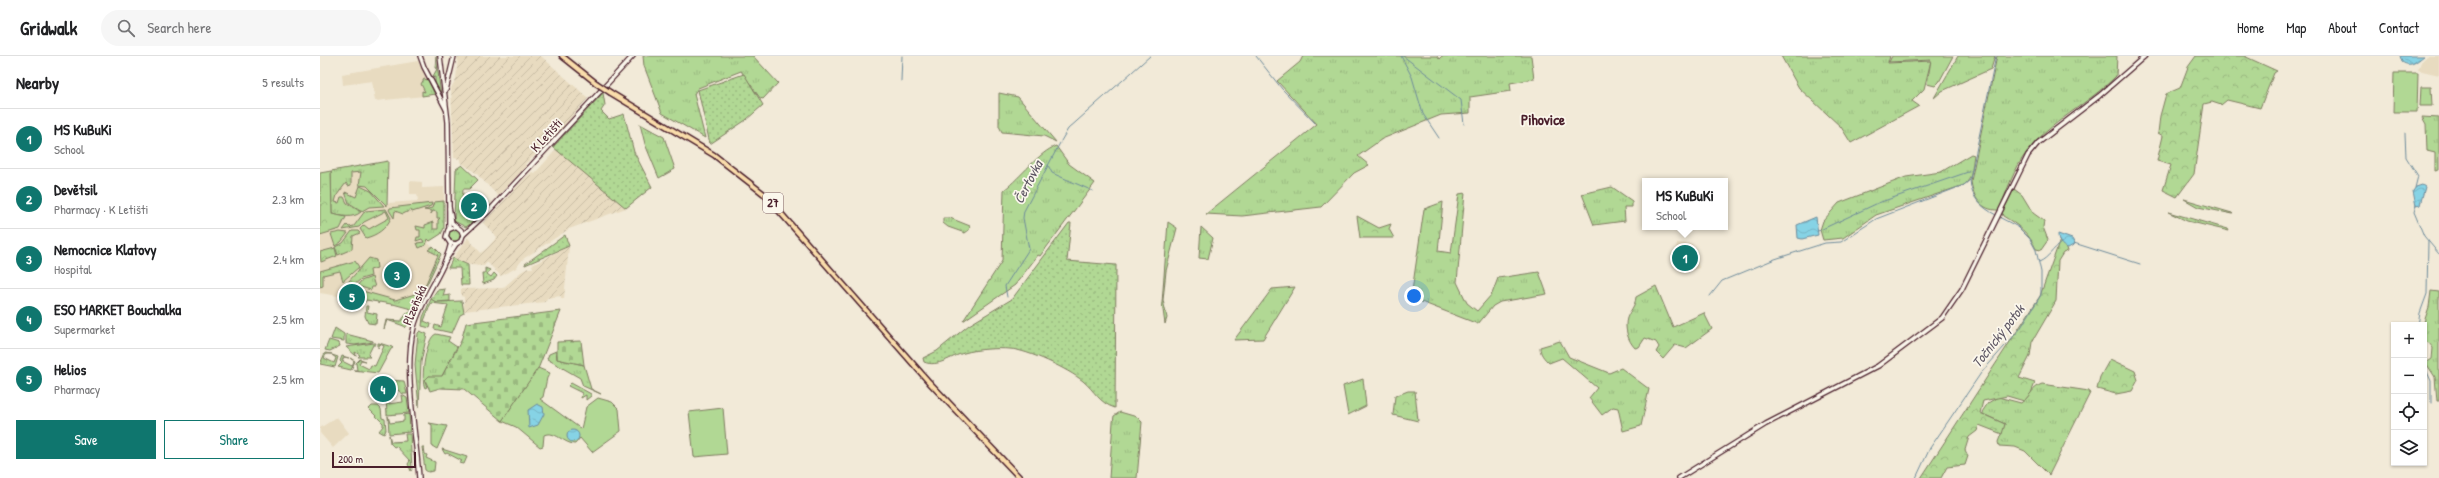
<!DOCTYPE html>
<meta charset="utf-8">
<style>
body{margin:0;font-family:"Patrick Hand",sans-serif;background:#f6f6f6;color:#202124}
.controls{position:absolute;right:12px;bottom:12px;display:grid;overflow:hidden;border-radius:0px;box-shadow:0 1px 3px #0004}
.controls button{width:36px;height:36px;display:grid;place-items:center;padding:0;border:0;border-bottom:1px solid #e0e0e0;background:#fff;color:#202124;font:20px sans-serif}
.scale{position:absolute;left:12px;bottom:10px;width:84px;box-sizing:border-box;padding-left:4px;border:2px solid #4a1f2b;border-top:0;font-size:11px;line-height:14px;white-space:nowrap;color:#4a1f2b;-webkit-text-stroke:3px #fbf7ec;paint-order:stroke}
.you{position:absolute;left:1094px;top:240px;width:14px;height:14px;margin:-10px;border:3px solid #fff;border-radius:50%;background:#1a73e8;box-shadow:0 0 0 6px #1a73e833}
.badge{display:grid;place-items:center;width:26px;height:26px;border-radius:50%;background:#0f766e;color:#fff;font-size:13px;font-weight:700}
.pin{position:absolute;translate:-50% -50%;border:2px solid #fff;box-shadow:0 1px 4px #0006}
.popup{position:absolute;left:1322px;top:122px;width:86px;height:52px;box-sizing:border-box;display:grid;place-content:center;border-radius:0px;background:#fff;filter:drop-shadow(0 1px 3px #0005);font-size:13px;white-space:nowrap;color:#757577}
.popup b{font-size:15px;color:#202124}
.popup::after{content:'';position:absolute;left:50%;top:100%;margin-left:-8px;border:8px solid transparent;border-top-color:#fff}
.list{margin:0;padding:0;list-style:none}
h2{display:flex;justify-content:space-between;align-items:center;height:52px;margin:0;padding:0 16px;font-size:17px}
h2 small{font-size:13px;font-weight:400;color:#757577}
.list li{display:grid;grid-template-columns:26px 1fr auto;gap:12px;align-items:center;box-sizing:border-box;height:60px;padding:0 16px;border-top:1px solid #e0e0e0}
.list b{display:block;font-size:15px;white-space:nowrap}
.list p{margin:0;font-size:13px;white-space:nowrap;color:#757577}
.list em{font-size:13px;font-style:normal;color:#757577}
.actions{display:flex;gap:8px;padding:12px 16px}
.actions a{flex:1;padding:9px 0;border:1px solid #0f766e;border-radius:0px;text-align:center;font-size:14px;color:#0f766e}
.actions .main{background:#0f766e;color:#fff}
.icon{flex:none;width:22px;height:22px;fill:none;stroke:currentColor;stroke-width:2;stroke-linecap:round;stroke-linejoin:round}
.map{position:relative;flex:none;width:2119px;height:422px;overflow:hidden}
header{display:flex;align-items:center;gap:24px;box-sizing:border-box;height:56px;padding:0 20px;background:#fff;border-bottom:1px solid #e0e0e0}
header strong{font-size:19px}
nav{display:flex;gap:22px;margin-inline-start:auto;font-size:14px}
.search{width:280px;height:36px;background:#f6f6f6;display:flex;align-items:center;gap:10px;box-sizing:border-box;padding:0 14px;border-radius:22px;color:#757577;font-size:15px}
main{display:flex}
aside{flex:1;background:#fff}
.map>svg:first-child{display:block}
</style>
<header>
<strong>Gridwalk</strong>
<div class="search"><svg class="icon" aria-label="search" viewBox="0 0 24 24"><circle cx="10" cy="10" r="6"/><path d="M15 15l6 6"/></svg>Search here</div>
<nav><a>Home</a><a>Map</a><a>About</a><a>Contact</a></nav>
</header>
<main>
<aside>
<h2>Nearby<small>5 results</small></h2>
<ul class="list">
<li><span class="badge">1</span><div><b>MS KuBuKi</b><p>School</p></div><em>660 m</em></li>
<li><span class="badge">2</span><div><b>Devětsil</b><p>Pharmacy · K Letišti</p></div><em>2.3 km</em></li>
<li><span class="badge">3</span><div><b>Nemocnice Klatovy</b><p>Hospital</p></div><em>2.4 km</em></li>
<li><span class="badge">4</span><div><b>ESO MARKET Bouchalka</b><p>Supermarket</p></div><em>2.5 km</em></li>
<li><span class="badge">5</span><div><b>Helios</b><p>Pharmacy</p></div><em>2.5 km</em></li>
</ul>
<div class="actions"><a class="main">Save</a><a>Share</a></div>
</aside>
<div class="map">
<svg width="2119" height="422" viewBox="0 0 2119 422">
<defs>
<pattern id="industrial-furrows" width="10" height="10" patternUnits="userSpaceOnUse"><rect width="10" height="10" fill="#e8dbc0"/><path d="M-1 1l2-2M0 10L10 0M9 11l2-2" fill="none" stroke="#c8bca5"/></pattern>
<pattern id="grass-tufts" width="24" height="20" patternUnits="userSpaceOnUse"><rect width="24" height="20" fill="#b1d894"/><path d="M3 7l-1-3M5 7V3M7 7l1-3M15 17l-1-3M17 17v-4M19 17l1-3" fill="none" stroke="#9ab980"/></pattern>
<pattern id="forest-crowns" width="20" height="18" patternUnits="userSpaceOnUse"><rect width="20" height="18" fill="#b1d894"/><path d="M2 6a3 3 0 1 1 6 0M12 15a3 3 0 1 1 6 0" fill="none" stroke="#9ab980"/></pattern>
<pattern id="cemetery-stones" width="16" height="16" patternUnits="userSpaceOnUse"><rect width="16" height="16" fill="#b1d894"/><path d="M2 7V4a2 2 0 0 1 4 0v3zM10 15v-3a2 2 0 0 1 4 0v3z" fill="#9ab980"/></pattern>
<pattern id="garden-dots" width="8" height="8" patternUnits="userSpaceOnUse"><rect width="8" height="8" fill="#b1d894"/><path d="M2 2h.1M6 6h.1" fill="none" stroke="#9ab980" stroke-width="1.8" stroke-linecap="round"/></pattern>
<pattern id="water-waves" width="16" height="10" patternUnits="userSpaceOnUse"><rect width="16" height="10" fill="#86d3e5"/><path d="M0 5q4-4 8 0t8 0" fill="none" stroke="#75b5c5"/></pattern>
</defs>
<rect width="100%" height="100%" fill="#f2ead8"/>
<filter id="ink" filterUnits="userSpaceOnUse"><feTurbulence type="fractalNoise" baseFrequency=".025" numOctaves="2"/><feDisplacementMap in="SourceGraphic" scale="8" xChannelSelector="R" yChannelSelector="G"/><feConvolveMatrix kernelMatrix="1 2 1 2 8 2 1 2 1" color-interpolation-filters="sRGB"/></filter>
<g filter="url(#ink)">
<!-- built -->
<g fill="#e8dbc0">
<polygon points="2107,0 2119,0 2119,19 2098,14 2101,6"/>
<polygon points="98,5 114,39 55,45 52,25 23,29 22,18"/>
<polygon points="68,105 67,147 98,145 97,138 90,138 90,125 102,126 102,132 124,131 124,172 121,178 108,187 121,198 96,252 37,240 36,243 0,237 0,159 12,158 11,115"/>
<polygon points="1357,187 1372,188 1379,212 1363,217 1358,213 1354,200"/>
<polygon points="17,361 29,377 13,392 0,377 0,372"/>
</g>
<!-- industrial -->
<g fill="url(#industrial-furrows)">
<polygon points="138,0 221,0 268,42 231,85 205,108 206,110 178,140 156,117 140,106 140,103 134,102 131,32 136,23"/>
<polygon points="237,93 306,152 249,173 203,203 196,212 181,220 167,206 164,210 150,209 133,202 148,182 161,197 168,191 177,181 163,167 206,121 212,116 215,117"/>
<polygon points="249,190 244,243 241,243 241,240 227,242 225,246 144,255 144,241 141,240 141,233 183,232 201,216 208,212 213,212 212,209"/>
</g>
<!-- grass -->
<g fill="url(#grass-tufts)" stroke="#7e7c60">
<polygon points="116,0 121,40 112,22 115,27 115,21 112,22 117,13 115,12"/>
<polygon points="323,0 433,0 458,27 443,43 440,42 421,15 378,32 374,38 385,82 342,57 324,10"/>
<polygon points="983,0 1117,0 1119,3 1122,0 1211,0 1214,23 1190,27 1191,35 1150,41 1150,57 1121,59 1062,83 1038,100 1049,109 1034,117 1001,151 922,160 886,158 997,68 957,25 980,6"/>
<polygon points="1461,0 1570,0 1568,7 1611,5 1604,33 1592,45 1599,50 1531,87 1521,71 1479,32"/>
<polygon points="1638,0 1675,0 1671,13 1622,35 1614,42"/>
<path d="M1677,0h120l-1,20c-26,27 -68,47 -89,76 -13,16 -20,39 -28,58 -18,1 -26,-13 -28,-29z"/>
<polygon points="104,23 108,24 115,38 102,40 102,35 105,36 101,28"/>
<polygon points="679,37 698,41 736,86 724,80 682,76 679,70"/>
<polygon points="2102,61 2119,62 2119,114 2115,115 2115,97 2107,95 2106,68"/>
<polygon points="320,68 344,81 355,113 339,122 325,88"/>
<path d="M736,90l13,18 26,19 -55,73 -2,-1 -23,30 -52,36 39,-60 2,-71c17,-13 35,-38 52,-44z"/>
<path d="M1651,98l3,1c-2,10 -1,24 -10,30l-88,30 -33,23 -20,2 -3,-10 3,-9 16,-18 67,-26 35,-5z"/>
<path d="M68,105l-1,45 -20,-20 -8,-1 2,-13 -10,1v12l-3,1 -2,-3 -9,12 -2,7 4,1 2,-6h3l3,6 14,9c-8,7 -20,4 -29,2l-1,-43z"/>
<polygon points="142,109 158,124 149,133 143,133 142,153 155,154 155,151 163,159 146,171 134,165 136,113"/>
<polygon points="40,130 51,135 64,150 49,151 42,155 29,147 25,136 36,141"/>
<polygon points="1292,131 1312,145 1312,151 1304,151 1305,165 1274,169 1262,138"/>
<path d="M1694,133l8,6 11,18 11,8 -1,6 5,13 -7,10 -5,-1c-7,-16 -18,-24 -33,-33l-1,-3z"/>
<polygon points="1145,137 1137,226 1147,247 1157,255 1172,238 1178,222 1219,216 1227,238 1180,246 1173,250 1158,268 1091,242 1104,153 1123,146 1118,195 1131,197 1139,138"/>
<polygon points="1864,143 1912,157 1913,158 1878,151"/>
<polygon points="124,145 124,172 121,178 110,185 108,183 106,189 99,192 97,187 104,186 102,183 96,185 97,181 100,181 100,174 97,174 96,170 105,172 105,169 113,166 113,173 118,173 118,164 120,162 117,162 117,156 113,155 111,158 111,155 104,154 112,152 114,146"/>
<polygon points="112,147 111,150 92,156 91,154 83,158 75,155 74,162 69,154 70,152"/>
<path d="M66,153l5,9c-5,11 -14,17 -25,20l-6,-9 4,-4 5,4 20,-11 -3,-7 -22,11 -5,5 -16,3 4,-5 2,2 5,-1 11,-15z"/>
<polygon points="1848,156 1908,173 1909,175 1867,165"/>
<polygon points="623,162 630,162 650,170 649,174 645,177 628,171 623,167"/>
<polygon points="848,166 857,172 846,215 843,244 847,262 845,268 842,247"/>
<polygon points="881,171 893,182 888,203 879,202"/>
<circle cx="135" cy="179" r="6"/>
<polygon points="32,175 38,175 40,177 33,180 32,193 18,199 15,191 23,187"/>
<polygon points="113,190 121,198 95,254 73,248 72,250 71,248 59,246 58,248 58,246 46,244 45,246 32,244 36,243 38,235 35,233 75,244 95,238 100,231 105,230 118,199 108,194"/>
<polygon points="49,202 56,204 57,212 50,214 51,220 41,223 34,229 29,228 29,225"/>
<polygon points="52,221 55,231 52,231 51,234 37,230 41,225"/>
<path d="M1336,230l17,41 31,-14 8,16 -26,19 -11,-3 -12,14 -7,-7 3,-5 -3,-5 -11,-4 -6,9 -4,1c-7,-7 -11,-20 -8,-30 3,-8 8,-11 9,-21z"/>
<polygon points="975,231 943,283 914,284 952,233"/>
<polygon points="2111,235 2119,236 2119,345 2117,345 2115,321 2106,307 2112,303 2113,292 2109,287 2104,285 2103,269 2109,251"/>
<polygon points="111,243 116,246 142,245 144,257 140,259 132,277 114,273 115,269 121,271 128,249 111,247 104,265 111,268 110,272 102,270 103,261"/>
<polygon points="46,250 48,250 47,256 57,258 56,268 48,267 45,260"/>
<polygon points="94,255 90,266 85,272 84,270 67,264 64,273 66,264 81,265 88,256"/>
<polygon points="15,272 24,278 24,285 11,283"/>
<polygon points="100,275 107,278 101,306 99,351 95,309 98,277"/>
<polygon points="26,278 53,285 53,286 35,289 26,288"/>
<path d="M116,278l14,3 -2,4 9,6 -15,29 -2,2 -11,-2 -4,5 2,6 -2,1c-5,-9 1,-51 11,-54z"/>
<polygon points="9,284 19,287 20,290 10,295 5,294"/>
<path d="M1240,285l9,16 40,16 12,-5 28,21 -8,37 -18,5 -5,-23 -5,-1 -11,8 -13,-17 8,-10 -35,-30 -13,5c-5,-5 -9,-9 -9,-16z"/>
<polygon points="54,287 56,287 55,289 53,289 48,299 50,301 38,301 40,299 35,296 36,300 26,291"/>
<polygon points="58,287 59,287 72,291 73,292 71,293 58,317 33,314 37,314 36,307 40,303 46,305 41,304 39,308 49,313 51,309 55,310 64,290 60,288 58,292"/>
<polygon points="236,295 237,303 264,309 271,333 281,338 263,330 260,322 227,303 229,298"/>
<polygon points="5,297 12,298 6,298 4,302 14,307 16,302 12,299 18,301 15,311 0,308"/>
<polygon points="22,300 29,302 24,301 22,305 32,310 34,305 30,302 35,305 31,314 18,311 22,307 20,305"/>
<polygon points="68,324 84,325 87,338 83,338 67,326"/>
<polygon points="251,327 271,338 271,340 266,344 266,339 261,342 262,337 248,330"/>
<path d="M1722,328l47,7 1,2 -41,82 -24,-24 -10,-4 -16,-1 -1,-4 7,-18 -22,-10 -1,-2 6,-9 10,-6 23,6c8,-6 12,-16 21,-19z"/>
<polygon points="82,339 87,342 89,357 67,359 66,341 68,348 83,346"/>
<polygon points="52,350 58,350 61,353 62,362 65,363 66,374 64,378 59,375 63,370 63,367 49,353"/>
<polygon points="800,356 817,361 822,366 817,422 789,422 793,366 794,360"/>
<polygon points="89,358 90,376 69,378 68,360 70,367 84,365 84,359"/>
<polygon points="109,367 127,370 117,393 112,390 112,369"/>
<polygon points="85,378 90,378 92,413 91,415 88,408 90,405 76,390 74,391 70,387 69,379 71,386 86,385"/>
<polygon points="102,391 104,391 105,398 107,399 106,402 115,406 114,415 108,416 105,414"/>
<polygon points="122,393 147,401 144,408 139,407 142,405 127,397 125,398"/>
</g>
<!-- forest -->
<g fill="url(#forest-crowns)" stroke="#7e7c60">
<polygon points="1876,0 1924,0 1957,15 1954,17 1940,52 1907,44 1901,49 1892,46 1884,48 1874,118 1857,141 1843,134 1851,109 1837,105 1843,80 1838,77 1840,60 1846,38 1860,32 1868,11"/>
<polygon points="11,115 12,158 26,161 20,173 0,179 0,117"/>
<polygon points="1037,160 1059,172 1071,168 1069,173 1074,182 1040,182"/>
<polygon points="20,176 28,177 21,186 15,190 11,178"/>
<polygon points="1740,184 1744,184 1748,195 1743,197 1738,205 1736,245 1712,286 1710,300 1699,322 1715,327 1711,337 1704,345 1687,340 1663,345 1660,357 1685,368 1682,378 1659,369 1657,375 1649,381 1645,394 1648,400 1645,409 1627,411 1621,422 1601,422 1720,240"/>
<polygon points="15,192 17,200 1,206 0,196"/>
<polygon points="1790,303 1815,315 1818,324 1812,335 1796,338 1777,333 1780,321"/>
<polygon points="1088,335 1095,335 1098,365 1073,359 1075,340"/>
</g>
<!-- cemetery -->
<g fill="url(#cemetery-stones)" stroke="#7e7c60">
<polygon points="241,255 218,313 182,365 144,333 120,332 110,335 105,324 109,320 122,320 141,285 146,267"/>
<polygon points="261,285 264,309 237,303 237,286"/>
</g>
<!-- park -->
<g fill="#b1d894" stroke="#7e7c60">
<polygon points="1572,0 1633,0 1619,26 1615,30 1607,28 1611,4 1569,6"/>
<polygon points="2074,17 2098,17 2097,56 2073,56"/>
<polygon points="2101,31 2111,31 2112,50 2100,50"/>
<polygon points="35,205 39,211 23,225 20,215 3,219 3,230 0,231 0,215"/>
<path d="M218,312l12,5 -3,5 -4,19 -3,2 41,30 5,-22 12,-9 14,4 7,7 2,22 -29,21 -12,-14 -5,6c-11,0 -20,-14 -31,-9l-1,11 -3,1 -24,-20 -14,-6z"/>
<polygon points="1043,323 1046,350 1028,359 1023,330"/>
<polygon points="403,352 407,398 374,401 369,356"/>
</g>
<!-- garden -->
<g fill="url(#garden-dots)" stroke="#7e7c60">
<polygon points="424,18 443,49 426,64 390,88 378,34"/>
<polygon points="283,37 285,49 281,55 289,63 304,58 314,96 332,131 306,152 233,91"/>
<path d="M749,167h2l-4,38 49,4 -1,143c-16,-5 -20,-17 -32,-27 -15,-12 -55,-31 -73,-32 -14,-1 -32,0 -46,4 -13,3 -26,15 -40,9l-1,-4 14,-7 32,-26 43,-26z"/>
<polygon points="245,179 249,190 205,209 205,208"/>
<polygon points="133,202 148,209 149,229 141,229 140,212 128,212"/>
<polygon points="165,212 170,214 167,218 171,221 174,217 177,220 174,224 163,228 162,217 165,217"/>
<polygon points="125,233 123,240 130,239 130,245 116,246 111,243 117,234"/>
</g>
<!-- water -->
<g fill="url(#water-waves)" stroke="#6e8b9b">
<path d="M2080,0h24c-7,5 -13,12 -22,6z"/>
<polygon points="2102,129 2105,131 2100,149 2096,150 2093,135 2096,131"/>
<polygon points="1496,161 1498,179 1482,183 1478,182 1477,169"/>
<path d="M1738,178l14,5 3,5 -7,4c-7,-2 -10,-7 -10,-14z"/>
<polygon points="217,348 223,351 224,358 218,369 209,372 208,354"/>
<circle cx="253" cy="380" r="6"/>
</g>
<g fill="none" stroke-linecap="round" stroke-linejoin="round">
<!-- stream -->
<g stroke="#6e8b9b" stroke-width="1">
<polyline points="936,0 962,33 995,67"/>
<polyline points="1081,0 1092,21 1103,58 1119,82"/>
<polyline points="1083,0 1141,44 1144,68"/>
<path d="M1676,0l-26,124c1,18 11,27 26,35"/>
<polyline points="581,25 582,0"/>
<polyline points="2085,77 2086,101 2098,120 2095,132"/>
<polyline points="741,85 748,73 830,0"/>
<polyline points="728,109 732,117 773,135"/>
<polyline points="2096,149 2094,156 2104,180 2119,198"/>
<polyline points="1498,175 1558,147 1651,115"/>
<polyline points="1754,187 1820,208"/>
<path d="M1719,206c10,-4 13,-13 22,-19"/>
<polyline points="1390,240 1402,225 1455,203 1505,187 1521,186 1556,163 1644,129 1650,124"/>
<polyline points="687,241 685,230 709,193 703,162 704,155 740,87"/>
<polyline points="2098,269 2100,257 2107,238 2108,185"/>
<polyline points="2104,309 2111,325 2111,347"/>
<polyline points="1596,422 1610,392 1661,317 1700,273 1721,239 1721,216 1716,194 1710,183 1698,171 1679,161"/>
</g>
<!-- secondary casing -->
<g stroke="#4a1f2b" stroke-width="6">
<g id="secondary">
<polyline points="100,0 104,11 126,53"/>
<polyline points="120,0 128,66 129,151 132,167 141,174 143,179 141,185 136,188 130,187 126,181 128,174 135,171"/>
<polyline points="126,34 134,0"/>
<polyline points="129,152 129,173"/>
<polyline points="143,179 168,156 313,0"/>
<polyline points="125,205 136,188"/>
<path d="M99,422c-3,-45 -16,-109 -5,-151 8,-30 30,-54 37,-84"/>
<polyline points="1359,422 1446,368 1558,310 1622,262 1642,233 1708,99 1718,87 1779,40 1825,0"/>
</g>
</g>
<!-- primary casing -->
<g stroke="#4a1f2b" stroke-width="7">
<g id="primary">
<polyline points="242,0 276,27"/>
<polyline points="291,37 394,99 444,138 609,326 700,422"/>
</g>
</g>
<!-- secondary -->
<use href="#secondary" stroke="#fbf7ec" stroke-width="3.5"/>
<!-- primary -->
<use href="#primary" stroke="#faddab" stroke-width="4"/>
<!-- primary-bridge casing -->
<g stroke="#4a1f2b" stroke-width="7" stroke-linecap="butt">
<polyline id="primary-bridge" points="276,27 291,37"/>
</g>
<!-- primary-bridge -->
<use href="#primary-bridge" stroke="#faddab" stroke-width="4"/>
</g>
</g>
<g text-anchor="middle" stroke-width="3.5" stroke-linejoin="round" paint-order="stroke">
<!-- shield labels -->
<rect fill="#fbf7ec" stroke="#7f6065" stroke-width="1" x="443" y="137" width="20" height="20" rx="3"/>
<g font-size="12" font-weight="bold" fill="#4a1f2b">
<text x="453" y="151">27</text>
</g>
<!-- street labels -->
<g font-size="13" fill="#4a1f2b" stroke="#fbf7ec">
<text transform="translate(226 79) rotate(-47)" y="5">K Letišti</text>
<text transform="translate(94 249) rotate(-67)" y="5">Plzeňská</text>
</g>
<!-- water labels -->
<g font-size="14" font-style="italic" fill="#5c5563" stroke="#fbf7ec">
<text transform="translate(708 126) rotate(-63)" y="5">Čertovka</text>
<text transform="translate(1678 280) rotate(-52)" y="5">Točnický potok</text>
</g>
<!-- quarter labels -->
<g font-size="15" font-weight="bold" fill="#4a1f2b" stroke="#fbf7ec">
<text x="1223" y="69">Pihovice</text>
</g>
</g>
</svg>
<div class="controls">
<button>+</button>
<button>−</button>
<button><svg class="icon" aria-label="locate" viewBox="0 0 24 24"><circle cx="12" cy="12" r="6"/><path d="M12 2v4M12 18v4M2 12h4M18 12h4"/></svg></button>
<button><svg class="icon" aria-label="layers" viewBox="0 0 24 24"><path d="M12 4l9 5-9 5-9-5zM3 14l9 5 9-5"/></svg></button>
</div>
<div class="scale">200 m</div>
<div class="you"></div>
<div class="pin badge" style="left:1365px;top:202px">1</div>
<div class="popup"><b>MS KuBuKi</b>School</div>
<div class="pin badge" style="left:154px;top:150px">2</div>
<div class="pin badge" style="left:77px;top:219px">3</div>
<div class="pin badge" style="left:63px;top:333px">4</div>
<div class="pin badge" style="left:32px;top:241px">5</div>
</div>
</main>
